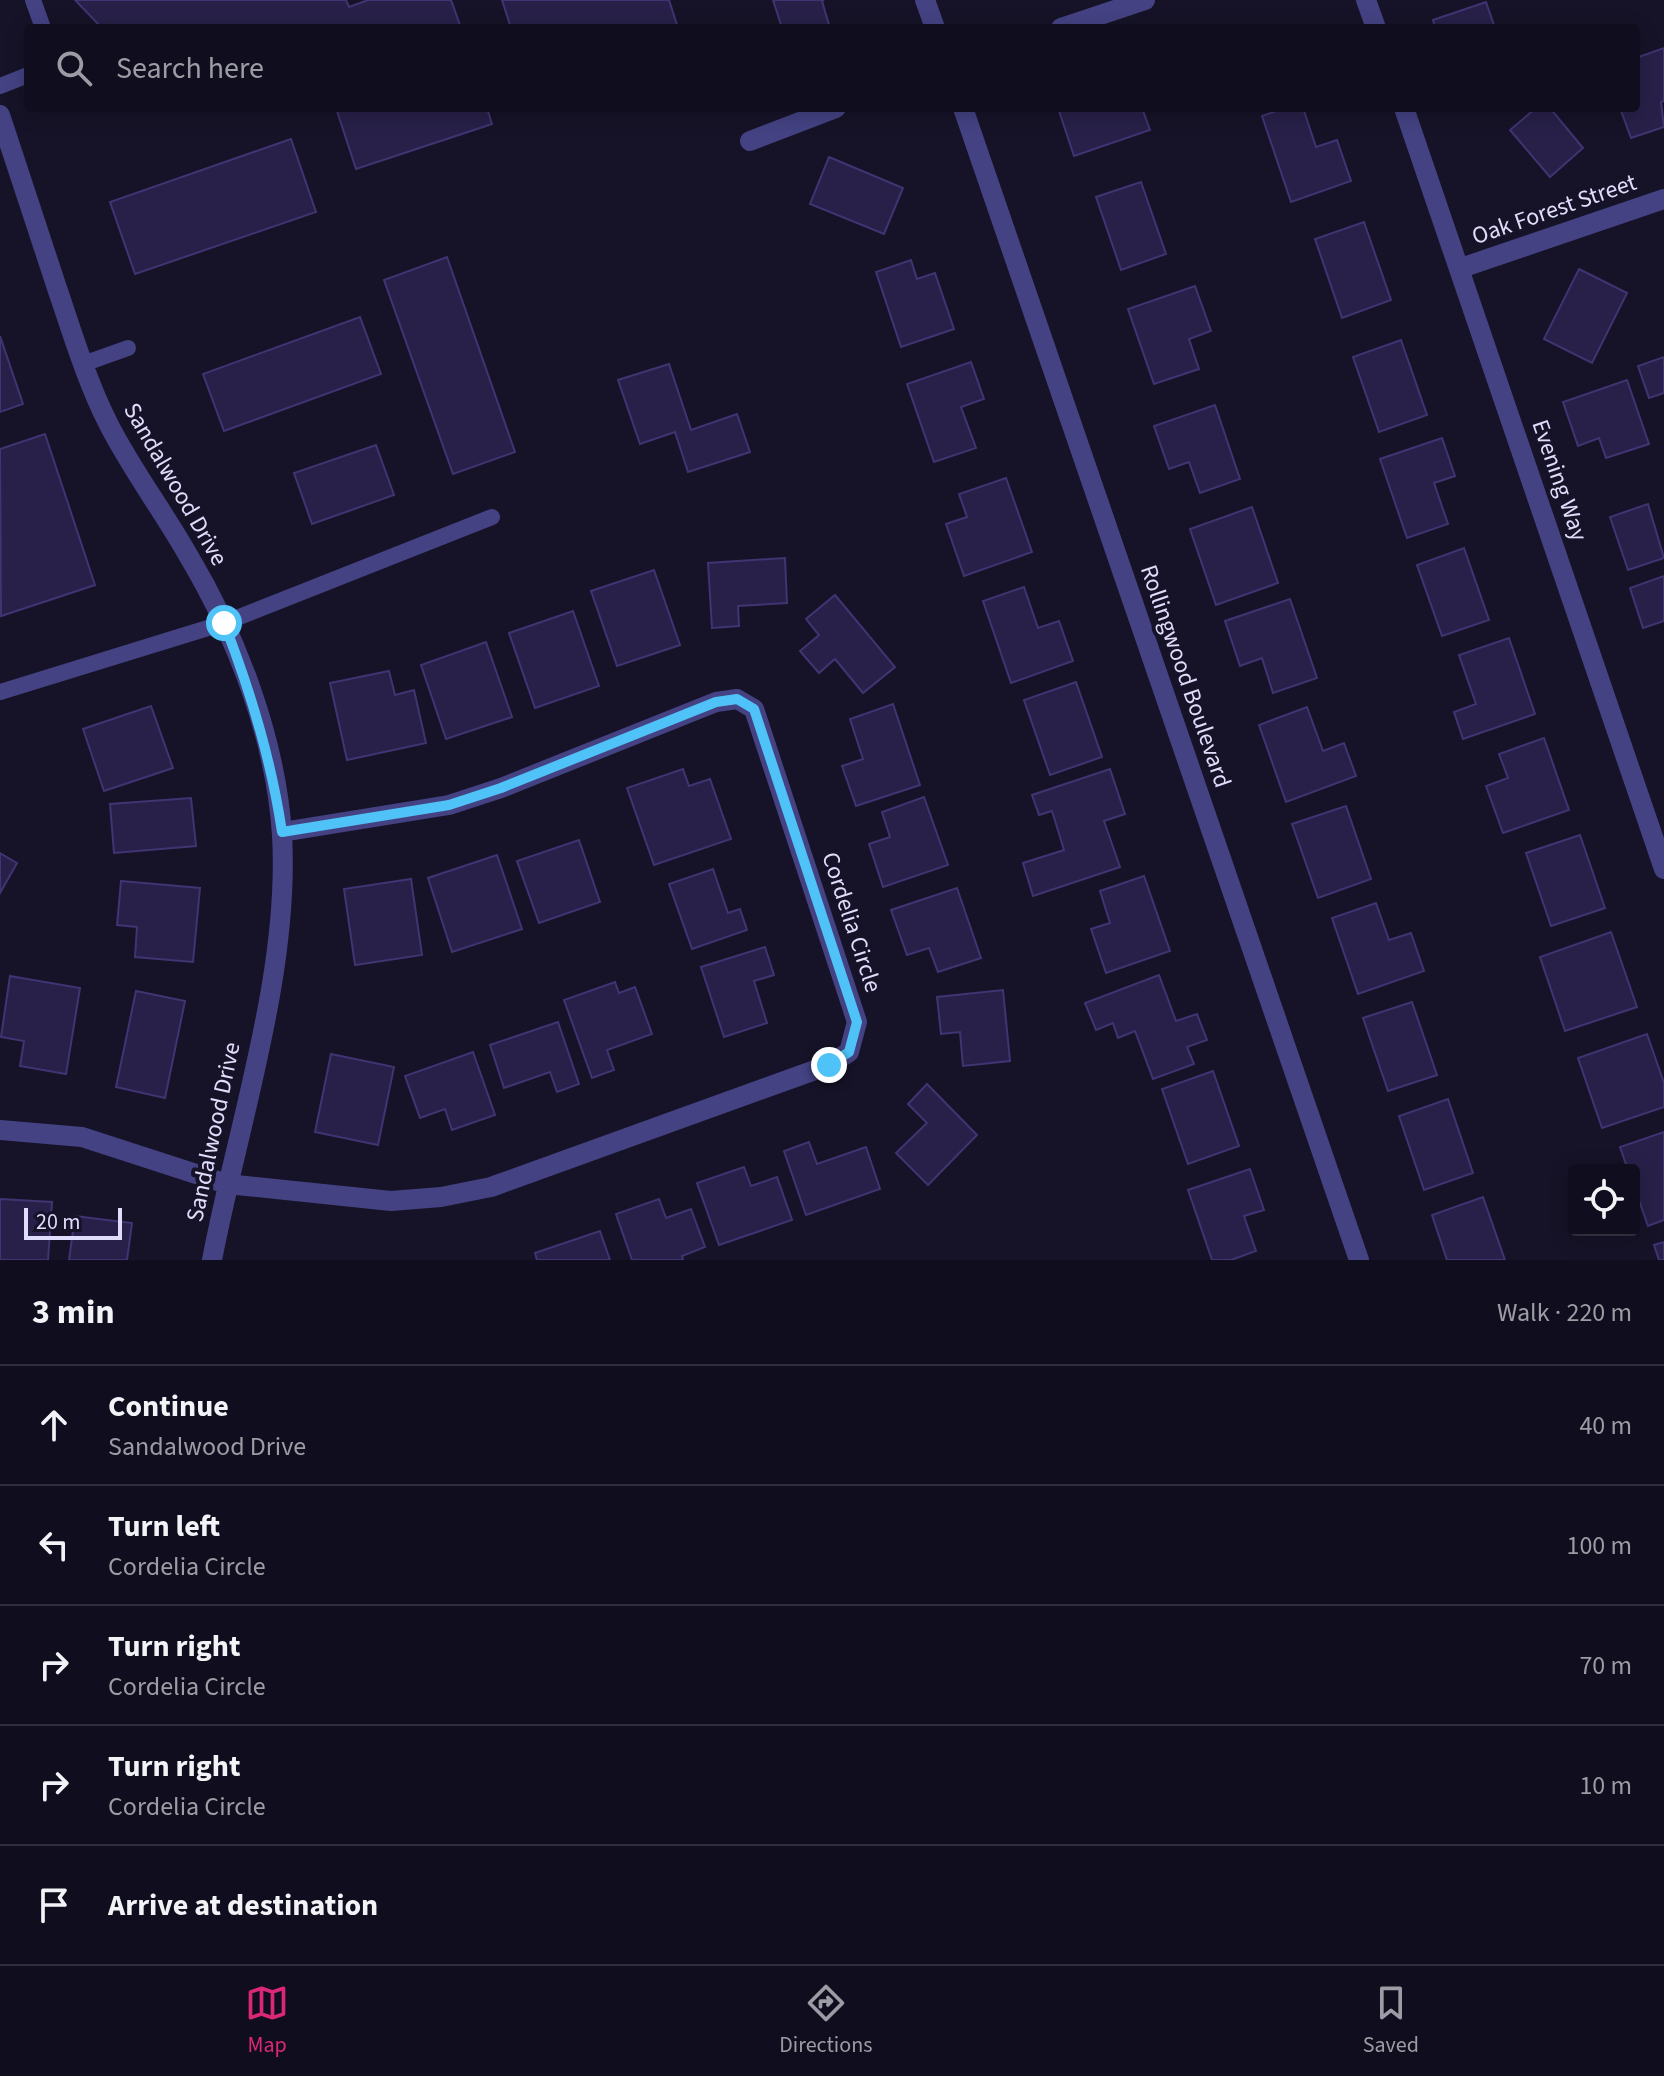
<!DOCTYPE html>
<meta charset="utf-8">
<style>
body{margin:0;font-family:"Source Sans 3",sans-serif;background:#1e1c2b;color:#f1f3f6}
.controls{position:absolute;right:24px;bottom:24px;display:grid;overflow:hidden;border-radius:8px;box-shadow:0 4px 20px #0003}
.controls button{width:72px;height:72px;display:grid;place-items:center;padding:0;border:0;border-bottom:2px solid #302e3c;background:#100e1e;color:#f1f3f6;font:40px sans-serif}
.scale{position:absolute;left:24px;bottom:20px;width:98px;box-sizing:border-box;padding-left:8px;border:4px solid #e0ddfc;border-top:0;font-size:22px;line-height:28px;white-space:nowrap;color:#e0ddfc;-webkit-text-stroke:6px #161328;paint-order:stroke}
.stop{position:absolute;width:24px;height:24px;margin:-18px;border:6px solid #4fc3f7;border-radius:50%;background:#fff}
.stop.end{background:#4fc3f7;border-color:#fff;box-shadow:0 2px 8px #0008}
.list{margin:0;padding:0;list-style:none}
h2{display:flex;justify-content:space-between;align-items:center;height:104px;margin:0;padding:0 32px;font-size:34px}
h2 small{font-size:26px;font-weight:400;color:#9c9ca4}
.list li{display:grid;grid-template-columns:52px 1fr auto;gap:24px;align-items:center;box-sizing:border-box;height:120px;padding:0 32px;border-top:2px solid #302e3c}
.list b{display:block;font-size:30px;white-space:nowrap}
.list p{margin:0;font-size:26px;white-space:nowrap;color:#9c9ca4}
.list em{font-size:26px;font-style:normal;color:#9c9ca4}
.icon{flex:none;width:44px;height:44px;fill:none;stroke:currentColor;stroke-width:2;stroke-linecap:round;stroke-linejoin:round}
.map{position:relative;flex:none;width:1664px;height:1260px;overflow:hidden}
.search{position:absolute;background:#100e1e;box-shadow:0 4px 20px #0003;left:24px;right:24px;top:24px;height:88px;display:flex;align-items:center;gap:20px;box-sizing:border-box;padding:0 28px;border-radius:8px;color:#9c9ca4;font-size:30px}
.sheet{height:704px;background:#100e1e}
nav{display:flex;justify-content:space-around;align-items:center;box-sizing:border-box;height:112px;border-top:2px solid #302e3c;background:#100e1e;font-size:22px;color:#9c9ca4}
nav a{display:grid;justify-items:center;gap:4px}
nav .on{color:#db2777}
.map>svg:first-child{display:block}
</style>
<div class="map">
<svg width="1664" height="1260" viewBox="0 0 1664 1260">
<rect width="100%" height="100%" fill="#161328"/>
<!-- building -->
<g fill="#282048" stroke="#403472" stroke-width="2">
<polygon points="75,0 346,0 349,7 368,0 451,0 461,28 102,28"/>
<polygon points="502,0 669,0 678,28 511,28"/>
<polygon points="773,0 824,0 822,1 830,28 782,28"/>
<polygon points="1486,2 1495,28 1435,28 1433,20"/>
<polygon points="1664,48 1664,101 1661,102 1664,127 1631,138 1620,108 1636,108 1636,58"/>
<polygon points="336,108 487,108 492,124 356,169"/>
<polygon points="1058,108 1142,108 1150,130 1074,156"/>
<polygon points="1285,108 1303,108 1316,147 1337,140 1351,181 1291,202 1262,116"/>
<polygon points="1536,108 1550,108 1583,148 1550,177 1510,130"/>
<polygon points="291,139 316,212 135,274 110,202"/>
<polygon points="829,157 903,188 884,234 810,204"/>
<polygon points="1141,182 1166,254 1121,270 1096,197"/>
<polygon points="1364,222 1391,300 1342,318 1315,239"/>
<polygon points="447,257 515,452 453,474 384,280"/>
<polygon points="911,260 917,279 935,273 954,329 901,347 876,272"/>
<polygon points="1579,269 1627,293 1592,363 1544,339"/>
<polygon points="1195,286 1211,331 1189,339 1199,369 1154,384 1128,309"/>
<polygon points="360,317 381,374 224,431 203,374"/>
<polygon points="0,336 23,404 0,412"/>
<polygon points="1401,340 1427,415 1379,432 1353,357"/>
<polygon points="1664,357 1664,393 1649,398 1638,366"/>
<polygon points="971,362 984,399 961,407 976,448 934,462 907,384"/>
<polygon points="669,364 691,430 737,414 750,452 688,472 675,432 640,444 618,380"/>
<polygon points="1627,380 1649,444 1606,458 1599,438 1578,446 1563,402"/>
<polygon points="1215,405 1240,479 1200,493 1189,462 1169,469 1154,426"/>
<polygon points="45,434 95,585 1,616 0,449"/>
<polygon points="1442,438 1455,476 1434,483 1448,524 1407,538 1380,459"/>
<polygon points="376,445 394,495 312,524 294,473"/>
<polygon points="1006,478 1032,552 964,576 946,524 967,517 959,494"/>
<polygon points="1648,504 1664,558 1628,570 1610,517"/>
<polygon points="1252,507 1278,583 1216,605 1190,529"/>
<polygon points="1464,548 1489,620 1442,636 1417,565"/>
<polygon points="785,558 787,603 738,606 739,626 712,628 708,563"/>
<polygon points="654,570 680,645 617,666 591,591"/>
<polygon points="1664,576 1664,621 1643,628 1630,588"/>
<polygon points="1024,587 1038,628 1059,621 1073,661 1011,683 983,601"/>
<polygon points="835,595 895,667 863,693 835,659 819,673 800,651 819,635 806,619"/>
<polygon points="1290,599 1317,678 1273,693 1262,658 1240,666 1225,621"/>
<polygon points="573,611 599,686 535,708 509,633"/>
<polygon points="1509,638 1535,714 1463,739 1454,712 1476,704 1459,655"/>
<polygon points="486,642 512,717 446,739 421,665"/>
<polygon points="389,671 395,695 414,690 426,743 347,760 330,683"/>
<polygon points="1076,682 1102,757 1050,775 1024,700"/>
<polygon points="893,704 920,785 856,806 842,766 863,759 850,719"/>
<polygon points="151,706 173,768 104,791 83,729"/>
<polygon points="1307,707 1323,751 1344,743 1356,776 1286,802 1259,725"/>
<polygon points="1544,738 1569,810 1503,833 1486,786 1508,778 1499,754"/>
<polygon points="683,769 689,786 710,779 731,839 654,865 627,788"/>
<polygon points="1110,769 1125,814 1104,821 1120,867 1033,896 1023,863 1064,850 1052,811 1039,815 1032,795"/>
<polygon points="924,797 948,865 883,887 869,844 890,837 882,812"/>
<polygon points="191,798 196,846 114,853 110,804"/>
<polygon points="1346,806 1371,879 1318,898 1292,824"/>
<polygon points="1580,835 1605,908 1551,926 1526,853"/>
<polygon points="579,840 600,902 539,923 517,861"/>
<polygon points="0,853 17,863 0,893"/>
<polygon points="497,855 522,929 452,952 428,878"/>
<polygon points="713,869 728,913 740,909 747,930 692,949 669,884"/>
<polygon points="1144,876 1170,951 1106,973 1091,929 1110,923 1100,891"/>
<polygon points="411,879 422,955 355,965 344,889"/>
<polygon points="121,881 200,888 193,962 135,957 137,927 117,925"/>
<polygon points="957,888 981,958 938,972 929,948 907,955 891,910"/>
<polygon points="1376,903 1389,940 1411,933 1424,971 1358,994 1332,918"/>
<polygon points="1611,932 1637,1007 1565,1031 1540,957"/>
<polygon points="765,947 774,975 754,981 767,1023 724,1037 701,967"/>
<polygon points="1159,975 1176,1021 1197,1014 1207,1040 1187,1047 1194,1064 1153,1079 1135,1031 1118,1038 1113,1023 1096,1030 1085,1003"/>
<polygon points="10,976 80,988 66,1074 20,1066 24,1041 1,1037"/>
<polygon points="615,982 619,993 635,987 652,1034 607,1050 614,1070 592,1078 564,1000"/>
<polygon points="1003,990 1010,1061 963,1066 960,1032 941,1034 937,997"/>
<polygon points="136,991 185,1001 165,1098 116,1087"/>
<polygon points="1412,1002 1437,1075 1388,1091 1363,1018"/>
<polygon points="558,1022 579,1084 557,1092 550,1072 504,1088 490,1045"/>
<polygon points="1647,1034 1664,1083 1664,1107 1602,1128 1578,1058"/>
<polygon points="473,1052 495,1115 452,1130 445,1109 420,1118 405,1076"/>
<polygon points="331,1054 394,1067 378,1145 315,1132"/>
<polygon points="1213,1071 1239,1146 1188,1164 1162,1089"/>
<polygon points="927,1084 977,1135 928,1185 896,1153 927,1123 908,1104"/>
<polygon points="1448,1099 1473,1173 1424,1190 1399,1116"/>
<polygon points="1664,1132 1664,1220 1648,1226 1634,1186 1634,1170 1628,1170 1620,1147"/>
<polygon points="809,1142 817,1164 866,1147 880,1189 806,1215 784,1151"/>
<polygon points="744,1167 751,1186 777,1177 792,1220 719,1245 697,1183"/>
<polygon points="1250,1169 1264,1210 1244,1216 1256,1251 1231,1260 1212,1260 1188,1190"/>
<polygon points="1483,1197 1505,1260 1447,1260 1432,1215"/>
<polygon points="0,1199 52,1202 48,1260 0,1260"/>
<polygon points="659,1199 666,1218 691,1209 705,1247 682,1256 683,1260 632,1260 616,1214"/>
<polygon points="75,1216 132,1223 127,1260 69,1260"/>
<polygon points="600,1231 610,1260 537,1260 535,1253"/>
<polygon points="1664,1242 1664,1260 1659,1260 1654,1245"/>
</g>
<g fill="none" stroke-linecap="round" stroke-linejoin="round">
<!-- service -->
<g stroke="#444283" stroke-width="16">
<polyline points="33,0 43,28"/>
<polyline points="0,86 28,75"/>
<polyline points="83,364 128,348"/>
<polyline points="0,692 224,623 492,517"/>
</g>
<!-- minor -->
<g stroke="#444283" stroke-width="20">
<polyline points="1366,0 1376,28"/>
<polyline points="1061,28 1145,0"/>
<polyline points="1404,108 1664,869"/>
<path d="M0,115c19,58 38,116 57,173 16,47 30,94 52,137 23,45 54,86 79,130 49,82 88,184 94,280 8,138 -44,289 -70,425"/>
<polyline points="750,141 836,108"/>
<polyline points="1461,268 1664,199"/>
<polyline points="0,1130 82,1137 227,1184 391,1201 441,1197 491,1187 829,1065 849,1052 857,1022 754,709 737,699 716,702 501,788 449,805 282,832"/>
</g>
<!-- tertiary -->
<g stroke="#444283" stroke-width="20">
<polyline points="925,0 935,28"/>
<polyline points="963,108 1359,1260"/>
</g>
</g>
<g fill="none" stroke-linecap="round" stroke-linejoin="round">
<!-- route -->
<path stroke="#4fc3f7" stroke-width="10" d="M224,623c27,69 47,135 58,209l167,-27 52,-17 215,-86 21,-3 17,10 103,313 -8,30 -20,13"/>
</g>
<g text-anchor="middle" stroke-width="8" stroke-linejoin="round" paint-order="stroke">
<!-- street labels -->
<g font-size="24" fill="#e0ddfc" stroke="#161328">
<text transform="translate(1554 209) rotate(-19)" y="8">Oak Forest Street</text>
<text transform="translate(1560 480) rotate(71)" y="8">Evening Way</text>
<text transform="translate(176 484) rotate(60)" y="8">Sandalwood Drive</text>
<text transform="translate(1186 676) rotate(71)" y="8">Rollingwood Boulevard</text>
<text transform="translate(852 922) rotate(72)" y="8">Cordelia Circle</text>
<text transform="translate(213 1132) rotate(-78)" y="8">Sandalwood Drive</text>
</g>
</g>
</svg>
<div class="controls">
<button><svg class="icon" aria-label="locate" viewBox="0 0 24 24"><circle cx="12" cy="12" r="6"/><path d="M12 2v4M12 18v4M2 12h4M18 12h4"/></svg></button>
</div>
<div class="scale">20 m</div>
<div class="stop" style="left:224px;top:623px"></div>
<div class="stop end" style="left:829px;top:1065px"></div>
<div class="search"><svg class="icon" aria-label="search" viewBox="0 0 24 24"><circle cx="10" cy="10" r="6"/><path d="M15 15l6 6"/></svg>Search here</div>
</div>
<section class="sheet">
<h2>3 min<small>Walk · 220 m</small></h2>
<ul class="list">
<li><svg class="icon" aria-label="ahead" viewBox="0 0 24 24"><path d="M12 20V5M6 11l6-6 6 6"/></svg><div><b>Continue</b><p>Sandalwood Drive</p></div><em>40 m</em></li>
<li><svg class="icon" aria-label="left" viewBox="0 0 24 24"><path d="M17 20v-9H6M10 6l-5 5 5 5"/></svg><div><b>Turn left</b><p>Cordelia Circle</p></div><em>100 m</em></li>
<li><svg class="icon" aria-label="right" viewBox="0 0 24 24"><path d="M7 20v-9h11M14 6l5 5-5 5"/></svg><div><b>Turn right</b><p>Cordelia Circle</p></div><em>70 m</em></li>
<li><svg class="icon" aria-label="right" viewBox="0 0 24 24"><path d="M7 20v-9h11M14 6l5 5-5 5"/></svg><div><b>Turn right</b><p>Cordelia Circle</p></div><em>10 m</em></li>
<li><svg class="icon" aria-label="arrive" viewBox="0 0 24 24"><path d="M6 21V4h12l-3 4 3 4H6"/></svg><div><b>Arrive at destination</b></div></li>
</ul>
</section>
<nav>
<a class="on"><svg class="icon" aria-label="map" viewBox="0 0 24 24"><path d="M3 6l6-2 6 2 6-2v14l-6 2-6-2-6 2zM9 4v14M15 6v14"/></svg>Map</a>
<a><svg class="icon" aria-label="directions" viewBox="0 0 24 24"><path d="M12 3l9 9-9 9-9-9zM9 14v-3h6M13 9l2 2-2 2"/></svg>Directions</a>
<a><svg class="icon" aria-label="saved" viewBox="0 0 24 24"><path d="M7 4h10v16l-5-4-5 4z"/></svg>Saved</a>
</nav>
